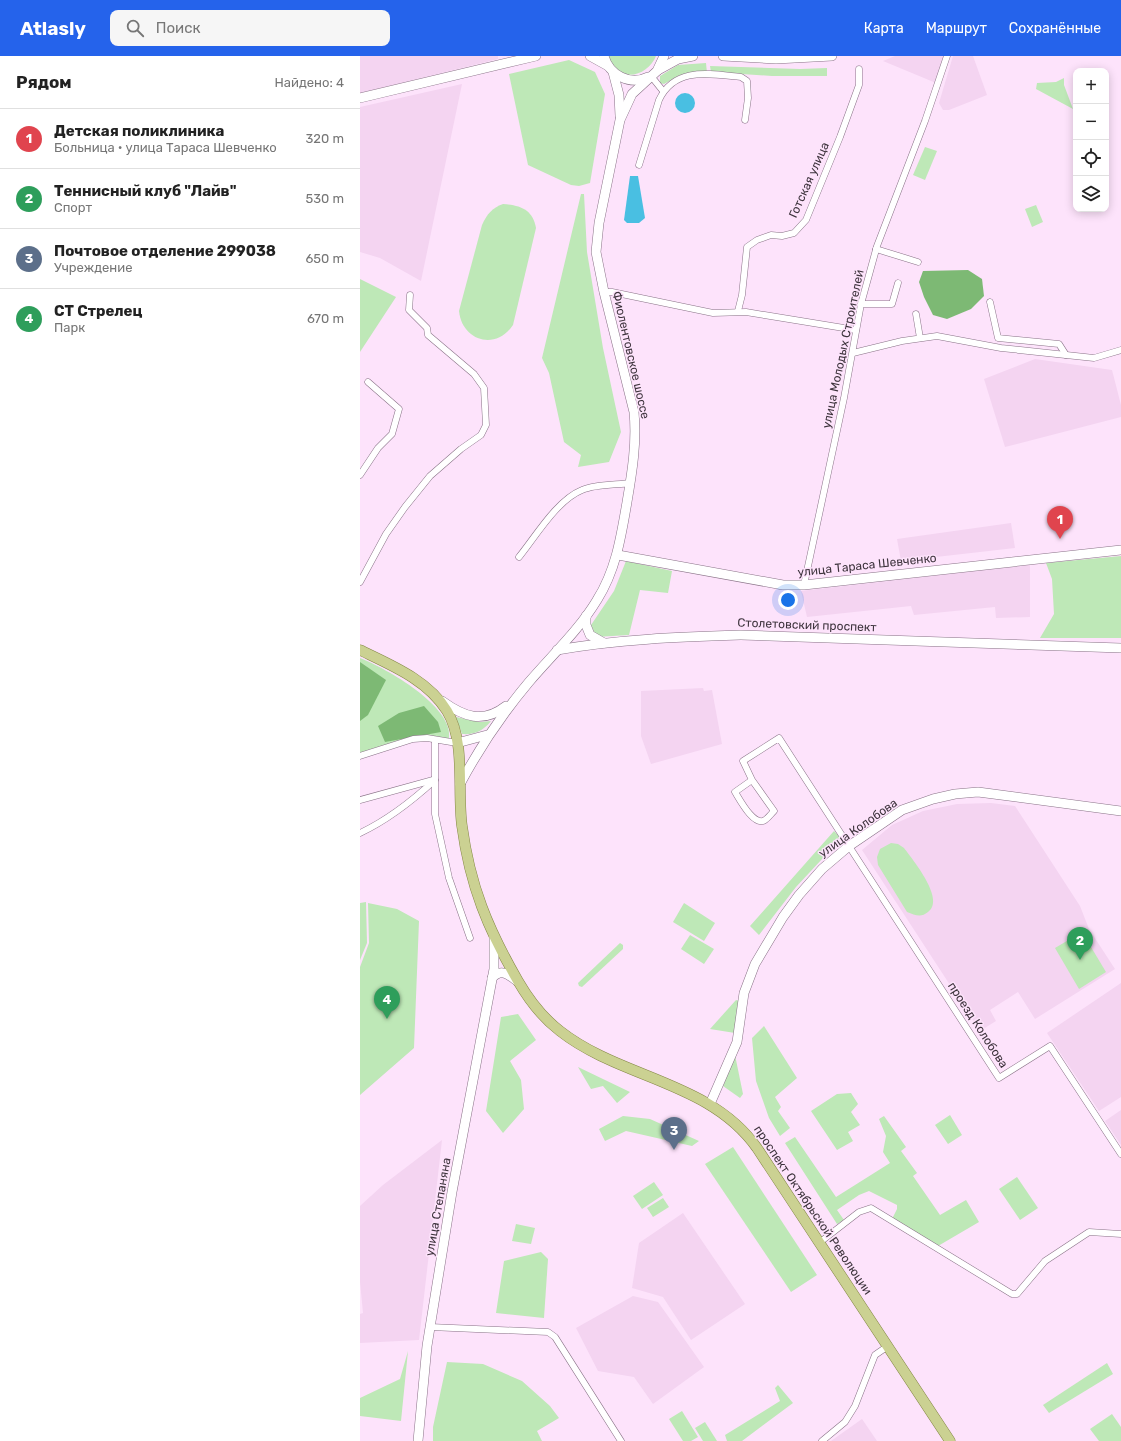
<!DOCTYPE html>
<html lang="ru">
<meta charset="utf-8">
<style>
body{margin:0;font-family:Rubik,sans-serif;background:#f6f6f6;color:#222}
.controls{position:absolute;right:12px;top:12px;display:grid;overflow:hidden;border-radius:8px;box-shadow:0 2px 10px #0003}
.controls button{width:36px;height:36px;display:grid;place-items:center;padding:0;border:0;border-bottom:1px solid #e0e0e0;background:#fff;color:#222;font:20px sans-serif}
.you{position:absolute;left:428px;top:544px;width:14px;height:14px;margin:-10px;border:3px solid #fff;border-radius:50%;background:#1a73e8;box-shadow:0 0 0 6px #1a73e833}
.badge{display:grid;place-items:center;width:26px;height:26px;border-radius:50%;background:#2563eb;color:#fff;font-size:13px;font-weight:700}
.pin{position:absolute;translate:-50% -33px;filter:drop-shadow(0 1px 2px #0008)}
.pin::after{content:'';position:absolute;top:21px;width:14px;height:12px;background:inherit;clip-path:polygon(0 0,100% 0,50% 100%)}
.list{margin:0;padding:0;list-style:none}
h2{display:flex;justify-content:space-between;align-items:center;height:52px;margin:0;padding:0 16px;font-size:17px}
h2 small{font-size:13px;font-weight:400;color:#767676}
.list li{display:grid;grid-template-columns:26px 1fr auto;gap:12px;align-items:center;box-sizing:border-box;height:60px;padding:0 16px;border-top:1px solid #e0e0e0}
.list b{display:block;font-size:15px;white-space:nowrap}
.list p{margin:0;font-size:13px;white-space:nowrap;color:#767676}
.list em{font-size:13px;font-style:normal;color:#767676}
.icon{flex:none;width:22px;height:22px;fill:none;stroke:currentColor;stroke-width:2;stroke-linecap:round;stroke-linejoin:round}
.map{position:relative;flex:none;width:761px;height:1385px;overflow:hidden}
header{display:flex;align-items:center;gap:24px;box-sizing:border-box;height:56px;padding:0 20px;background:#2563eb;color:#fff}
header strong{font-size:19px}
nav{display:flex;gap:22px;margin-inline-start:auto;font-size:14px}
.search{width:280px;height:36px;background:#f6f6f6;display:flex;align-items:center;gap:10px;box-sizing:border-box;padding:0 14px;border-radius:8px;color:#767676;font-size:15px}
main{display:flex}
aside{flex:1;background:#fff}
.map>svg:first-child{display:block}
</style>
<header>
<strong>Atlasly</strong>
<div class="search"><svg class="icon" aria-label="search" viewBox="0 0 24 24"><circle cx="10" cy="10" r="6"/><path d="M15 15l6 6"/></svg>Поиск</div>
<nav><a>Карта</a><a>Маршрут</a><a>Сохранённые</a></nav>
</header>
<main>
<aside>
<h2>Рядом<small>Найдено: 4</small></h2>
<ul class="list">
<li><span class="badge" style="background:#e0444e">1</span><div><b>Детская поликлиника</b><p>Больница · улица Тараса Шевченко</p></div><em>320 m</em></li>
<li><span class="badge" style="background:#2e9e5b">2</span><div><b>Теннисный клуб &quot;Лайв&quot;</b><p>Спорт</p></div><em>530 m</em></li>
<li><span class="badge" style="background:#5c6f8a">3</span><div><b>Почтовое отделение 299038</b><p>Учреждение</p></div><em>650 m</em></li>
<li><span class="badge" style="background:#2e9e5b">4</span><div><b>СТ Стрелец</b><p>Парк</p></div><em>670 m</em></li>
</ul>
</aside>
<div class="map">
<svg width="761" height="1385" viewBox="0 0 761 1385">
<rect width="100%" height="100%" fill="#fde3fb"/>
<!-- built -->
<g fill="#f4d4f1">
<polygon points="0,0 138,0 138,3 0,37"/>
<polygon points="535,0 584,0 576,27 523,5"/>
<polygon points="593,0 613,0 627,39 589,54 583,54 579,47"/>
<polygon points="102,28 61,225 20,202 0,196 0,51"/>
<polygon points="675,303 752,314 761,349 761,361 645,391 624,323"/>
<polygon points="651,467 655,492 541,505 537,483"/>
<polygon points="670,509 670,561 636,562 635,551 554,559 551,550 447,561 441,535"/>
<polygon points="343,632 344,635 352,634 362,688 291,708 281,680 281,635"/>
<polygon points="631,747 655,750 720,850 729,873 755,913 675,963 658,936 630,954 636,965 620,975 502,794 532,769 563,755 597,748"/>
<polygon points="761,927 761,1041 739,1055 687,977"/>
<polygon points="761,1054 761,1089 745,1065"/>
<polygon points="82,1084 59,1284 0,1287 0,1258 3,1257 0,1226 0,1150 23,1129"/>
<polygon points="323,1157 385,1248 331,1284 303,1241 272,1232 279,1187"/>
<polygon points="273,1240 298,1246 344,1311 293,1348 274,1321 238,1315 216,1272"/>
<polygon points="502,1363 517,1385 471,1385"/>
</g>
<!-- green -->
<g fill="#bee8b7">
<path d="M247,0h49c-6,16 -29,27 -42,11 -3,-3 -5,-8 -7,-11z"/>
<polygon points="209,4 235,16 245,38 230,127 219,130 211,129 168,109 149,18"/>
<polygon points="346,7 347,17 320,19 304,28 300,27 300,20 318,9"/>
<polygon points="350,10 440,13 467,12 467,20 412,20 351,16"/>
<polygon points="704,22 704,29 713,53 676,33 677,27 696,26"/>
<polygon points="565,91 577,95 565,124 553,119"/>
<polygon points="221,138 224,138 227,196 243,292 261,376 249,406 218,411 221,399 204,386 189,317 182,302"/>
<path d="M143,148c18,1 30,6 33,24l-23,97c-17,26 -51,16 -54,-14l23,-86c5,-11 10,-17 21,-21z"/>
<polygon points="676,149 683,166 672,171 665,153"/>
<polygon points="0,223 36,241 0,296"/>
<polygon points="761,500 761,582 680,582 694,558 692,523 686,507"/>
<polygon points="266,505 312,515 308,537 280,534 269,579 236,581 231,569 254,535"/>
<path d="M0,602c26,10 95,49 89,81l-55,4 -34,10z"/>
<path d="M96,661l24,5 11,-1c-8,10 -16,14 -29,13z"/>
<polygon points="474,775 480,781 476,788 436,831 399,879 390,870"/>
<path d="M531,787l7,1 6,4c9,12 42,52 24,64 -7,6 -13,3 -21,0l-29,-47 -1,-8 3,-8z"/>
<polygon points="6,846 7,887 0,904 0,847"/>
<polygon points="8,847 37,853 59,865 54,992 0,1039 0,911 9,887"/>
<polygon points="324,847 355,867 344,885 313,866"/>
<polygon points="722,876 746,916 719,933 695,892"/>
<polygon points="330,879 354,893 344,908 321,893"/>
<polygon points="260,887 263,889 263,893 222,931 219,930 218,927"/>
<polygon points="376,944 380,945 375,977 350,973"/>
<polygon points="158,958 176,984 150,1005 161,1024 164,1053 143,1077 126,1055 141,961"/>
<polygon points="404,970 437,1022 415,1041 421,1051 418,1055 430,1072 420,1080 409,1062 396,1025 392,982"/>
<polygon points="375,999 383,1038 380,1042 363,1030"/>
<polygon points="218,1011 270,1036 257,1047 243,1030 231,1033"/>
<polygon points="491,1037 498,1048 491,1056 500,1069 488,1076 493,1085 477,1094 451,1055 477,1038"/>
<polygon points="590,1059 602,1079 588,1088 575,1069"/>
<polygon points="263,1060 290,1063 339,1085 332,1090 266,1075 245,1085 239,1073"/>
<polygon points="524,1060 546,1091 541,1095 557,1117 553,1120 580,1159 606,1144 619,1166 578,1190 532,1163 537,1153 537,1149 509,1135 499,1139 477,1154 484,1164 477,1168 425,1087 435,1081 476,1141 530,1107 523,1096 526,1080 519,1063"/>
<polygon points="373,1091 457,1219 431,1236 345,1108"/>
<polygon points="657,1121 678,1152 660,1164 639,1133"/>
<polygon points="294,1126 303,1139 282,1153 273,1140"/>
<polygon points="303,1142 309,1151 293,1161 287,1152"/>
<polygon points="156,1168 175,1172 171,1188 152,1185"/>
<polygon points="181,1196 188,1203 184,1262 136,1257 144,1205"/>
<polygon points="48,1295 41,1365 0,1360 0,1342 40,1323"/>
<polygon points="87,1306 123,1308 162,1325 190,1350 199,1362 177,1375 182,1385 73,1385 73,1371"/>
<polygon points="747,1307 753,1318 689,1357 683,1349"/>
<polygon points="418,1329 433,1347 382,1385 367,1385 365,1379 420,1345 415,1332"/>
<polygon points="322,1355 338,1381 331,1385 323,1385 309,1363"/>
<polygon points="752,1358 761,1371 761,1385 739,1385 730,1373"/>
<polygon points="345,1366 357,1385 343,1385 335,1372"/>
</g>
<!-- forest -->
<g fill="#7db974">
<polygon points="608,214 622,223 624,240 611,253 587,263 573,259 564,241 559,226 563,215"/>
<polygon points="0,606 26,624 8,659 0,665"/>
<polygon points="64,650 78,666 81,676 25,686 18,670 39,657"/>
</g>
<!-- water -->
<g fill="#49bfe2">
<circle cx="325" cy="47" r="10"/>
<polygon points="270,120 278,120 285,162 279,167 267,167 264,164"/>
</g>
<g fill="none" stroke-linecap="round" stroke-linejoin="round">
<!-- street casing -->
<g stroke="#897287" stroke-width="7">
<g id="street">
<polyline points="291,20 303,35"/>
<path d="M279,109l20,-65c16,-34 51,-26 82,-23l6,4 1,17 -3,22"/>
<polyline points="516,193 558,206"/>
<polyline points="244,236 252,236 353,257 386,256 496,274"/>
<polyline points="630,246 638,282 699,288 706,299"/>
<polyline points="501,248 532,248 538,227"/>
<polyline points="378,255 382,239 387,191 397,184 411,179 422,180 434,177 446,164 480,81 499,29 499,13"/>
<polyline points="556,258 560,282"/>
<polyline points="493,297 542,285 577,280 641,292 734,302 761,294"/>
<polyline points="0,419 18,392 32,378 39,353 8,326"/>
<path d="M159,501c17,-21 38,-57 63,-67 14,-6 34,-5 49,-7"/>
<polyline points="0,526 26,478 45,451 70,420 101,393 121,379 126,369 124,332 114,318 68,279 67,272 49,254 50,239"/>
<polyline points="444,529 484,342 501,248 517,190 565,65 587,0"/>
<polyline points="75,684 75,758 89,822 110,882"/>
<polyline points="0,700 53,683 67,682 97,687"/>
<path d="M392,724l22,31c-3,3 -6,7 -9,9 -11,7 -25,-20 -30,-28l17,-12 -9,-19 36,-23 220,340 51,-32 71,108"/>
<polyline points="0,744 73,724"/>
<path d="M0,777c28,-13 52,-32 75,-53"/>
<polyline points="459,1187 499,1156 511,1152 652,1238 657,1238 685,1205 729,1176 761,1178"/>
<polyline points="70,1271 188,1276 195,1281 261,1385"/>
<polyline points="462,1385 485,1366 495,1350 515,1299 528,1290"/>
</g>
</g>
<!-- secondary casing -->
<g stroke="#897287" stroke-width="10">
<g id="secondary">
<polyline points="230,0 248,10"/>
<path d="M244,0c5,19 26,30 44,21"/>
<polyline points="363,0 416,3 472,0"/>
<polyline points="298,14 318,3 333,0"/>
<polyline points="253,16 259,39 260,60"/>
<polyline points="0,42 176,0"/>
<polyline points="258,499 423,529 444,529 761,494"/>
<polyline points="226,560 226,569 230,579 244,587"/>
<path d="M197,594c61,-11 123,-13 184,-15l380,13"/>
<path d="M82,645c22,16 41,23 64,5"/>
<polyline points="97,687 127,679"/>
<path d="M100,728c20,-37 42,-70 69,-102 23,-27 50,-52 68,-82 19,-30 24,-63 30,-98 5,-29 10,-60 7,-90l-30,-120 -8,-40 3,-29 21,-103 12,-26 25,-23 7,-15"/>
<path d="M132,922c9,-10 16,-4 25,3"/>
<polyline points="350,1048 377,986 384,937 395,908 423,861 439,839 462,813 489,790 542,754 573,743 595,738 618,736 761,755"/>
<polyline points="58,1385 67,1290 92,1136 134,913 134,882"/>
</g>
</g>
<!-- primary casing -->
<g stroke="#838645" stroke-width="11">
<path id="primary" d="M0,594c31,15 68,30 87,61 19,31 10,80 15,115 8,60 26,103 56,155 11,19 25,37 42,50 61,48 150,50 197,117l193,293"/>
</g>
<!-- street -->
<use href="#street" stroke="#fff" stroke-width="6"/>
<!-- secondary -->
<use href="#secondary" stroke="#fff" stroke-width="9"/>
<!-- primary -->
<use href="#primary" stroke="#cbd192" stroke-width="10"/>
</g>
<g text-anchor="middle" stroke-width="3" stroke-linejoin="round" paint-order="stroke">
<!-- street labels -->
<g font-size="12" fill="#3d333c" stroke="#fde3fb">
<text transform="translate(449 124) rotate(-66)" y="4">Готская улица</text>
<text transform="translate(483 293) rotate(-78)" y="4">улица Молодых Строителей</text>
<text transform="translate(271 299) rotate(77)" y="4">Фиолентовское шоссе</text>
<text transform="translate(507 509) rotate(-6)" y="4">улица Тараса Шевченко</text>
<text transform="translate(447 569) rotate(2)" y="4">Столетовский проспект</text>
<text transform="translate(498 772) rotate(-35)" y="4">улица Колобова</text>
<text transform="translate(618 969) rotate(57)" y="4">проезд Колобова</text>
<text transform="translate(78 1151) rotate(-80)" y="4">улица Степаняна</text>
<text transform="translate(453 1154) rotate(56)" y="4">проспект Октябрьской Революции</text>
</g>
</g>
</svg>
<div class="controls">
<button>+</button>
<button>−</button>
<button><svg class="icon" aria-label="locate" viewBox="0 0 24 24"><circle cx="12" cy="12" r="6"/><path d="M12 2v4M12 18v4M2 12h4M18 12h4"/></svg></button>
<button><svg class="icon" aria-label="layers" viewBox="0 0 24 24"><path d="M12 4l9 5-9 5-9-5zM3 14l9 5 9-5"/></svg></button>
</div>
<div class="you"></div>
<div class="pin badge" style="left:700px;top:483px;background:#e0444e">1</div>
<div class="pin badge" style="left:720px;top:904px;background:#2e9e5b">2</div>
<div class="pin badge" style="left:314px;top:1094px;background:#5c6f8a">3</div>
<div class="pin badge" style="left:27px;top:963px;background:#2e9e5b">4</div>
</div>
</main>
